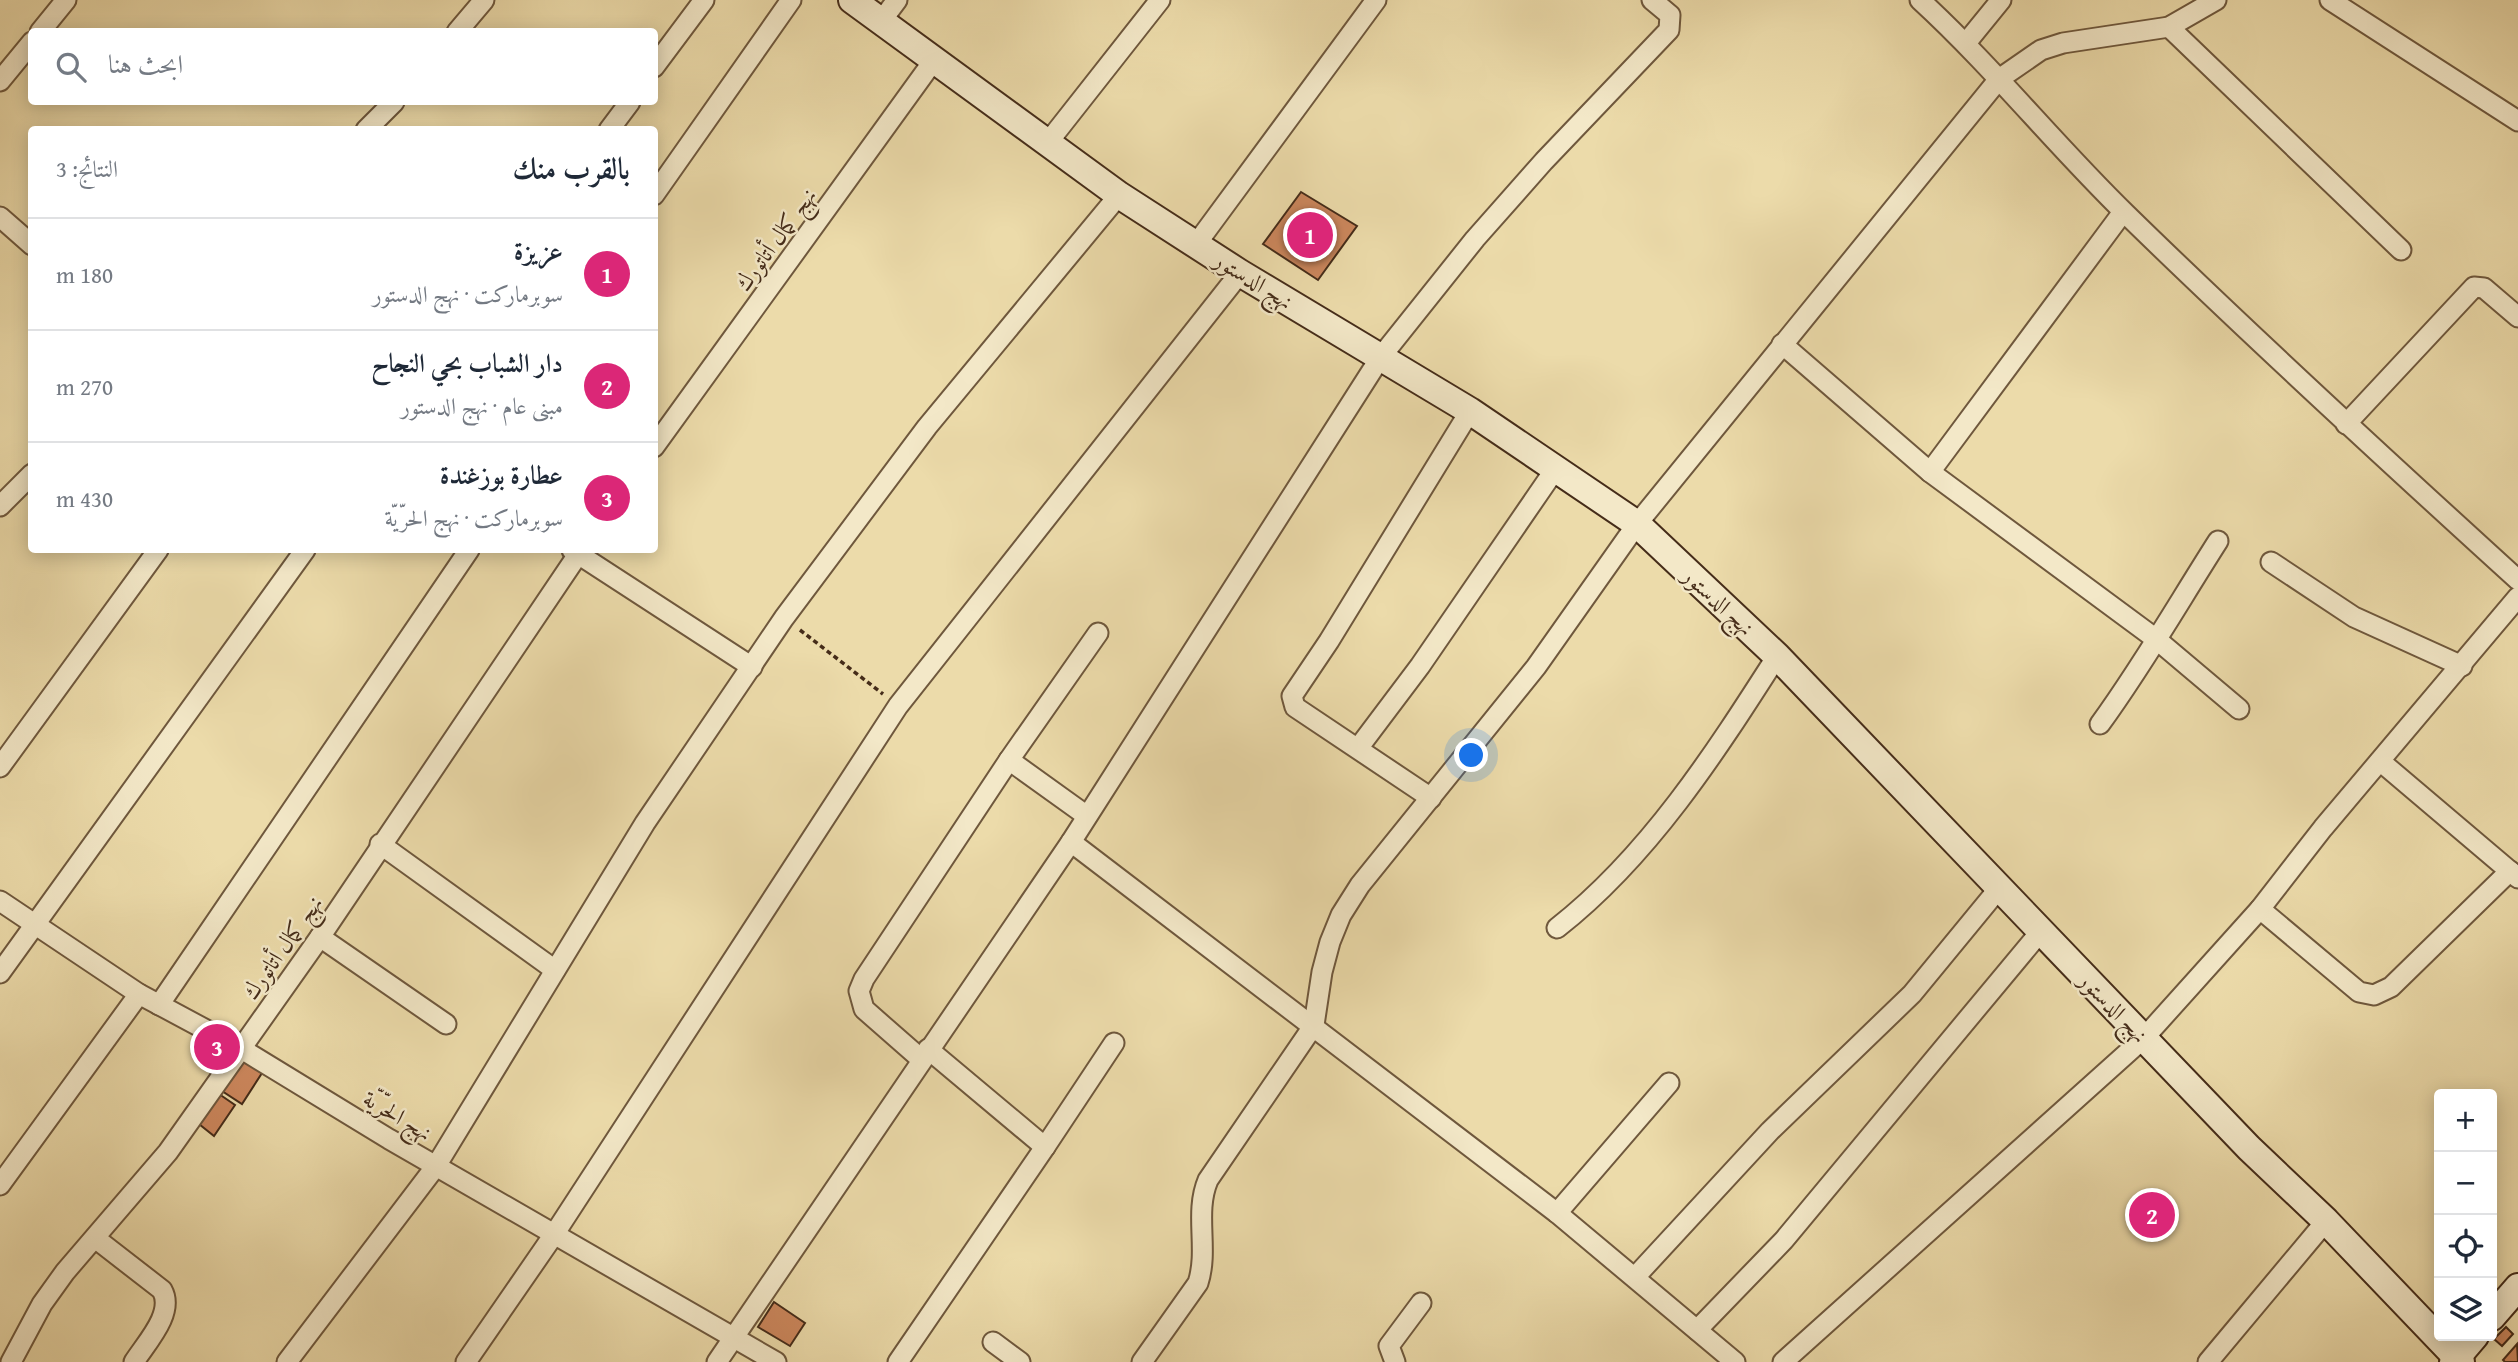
<!DOCTYPE html>
<html lang="ar">
<head>
<meta charset="utf-8">
<style>
	body { margin:0; font-family:"Gentium Book Plus",Amiri,serif; background:#f2f2f3; color:#1f2937; direction:rtl }
	.controls { position:absolute; right:21px; bottom:21px; display:grid; overflow:hidden; border-radius:7px; box-shadow:0 4px 18px #0003 }
	.controls button { width:63px; height:63px; display:grid; place-items:center; padding:0; border:0; border-bottom:2px solid #e0e1e3; background:#fff; color:#1f2937; font:35px sans-serif }
	.you { position:absolute; left:1472px; top:756px; width:24px; height:24px; margin:-18px; border:5px solid #fff; border-radius:50%; background:#1a73e8; box-shadow:0 0 0 10px #1a73e833 }
	.badge { display:grid; place-items:center; width:46px; height:46px; border-radius:50%; background:#db2777; color:#fff; font-size:23px; font-weight:700 }
	.pin { position:absolute; translate:-50% -50%; border:4px solid #fff; box-shadow:0 2px 7px #0006 }
	.list { margin:0; padding:0; list-style:none }
	h2 { display:flex; justify-content:space-between; align-items:center; height:91px; margin:0; padding:0 28px; font-size:30px }
	h2 small { font-size:23px; font-weight:400; color:#747a83 }
	.list li { display:grid; grid-template-columns:46px 1fr auto; gap:21px; align-items:center; box-sizing:border-box; height:112px; padding:0 28px; border-top:2px solid #e0e1e3 }
	.list b { display:block; font-size:26px; white-space:nowrap }
	.list p { margin:0; font-size:23px; white-space:nowrap; color:#747a83 }
	.list em { font-size:23px; font-style:normal; color:#747a83 }
	.icon { flex:none; width:38px; height:38px; fill:none; stroke:currentColor; stroke-width:2; stroke-linecap:round; stroke-linejoin:round }
	.map { position:relative; flex:none; width:2518px; height:1362px; overflow:hidden; direction:ltr }
	.search { position:absolute; background:#fff; box-shadow:0 4px 18px #0003; left:28px; top:28px; width:630px; height:77px; display:flex; align-items:center; gap:18px; box-sizing:border-box; padding:0 24px; border-radius:7px; color:#747a83; font-size:26px }
	.panel { position:absolute; background:#fff; box-shadow:0 4px 18px #0003; left:28px; top:126px; width:630px; height:427px; border-radius:7px; direction:rtl }
	.map>svg:first-child { display:block }
	.building { fill:#cc875d; stroke:#452c19; stroke-width:2 }
	.lines { fill:none; stroke-linecap:round; stroke-linejoin:round }
	.street-casing { stroke:#6f583d; stroke-width:23 }
	.secondary-casing { stroke:#452c19; stroke-width:30 }
	.path { stroke:#452c19; stroke-width:3.5; stroke-dasharray:5 3.5; stroke-linecap:butt }
	.street { stroke:#f3e8c8; stroke-width:19 }
	.secondary { stroke:#f3e8c8; stroke-width:26 }
	.labels { text-anchor:middle; dominant-baseline:central; stroke-width:5; stroke-linejoin:round; paint-order:stroke }
	.street-label { font-size:23px; fill:#452c19; stroke:#f3e8c8 }
</style>
</head>
<body>
<div class="map">
<svg width="2518" height="1362" viewBox="0 0 2518 1362">
	<rect width="100%" height="100%" fill="#ecdbaa"/>
	<filter id="stains"><feTurbulence type="fractalNoise" baseFrequency=".00286" numOctaves="4"/><feColorMatrix values="0 0 0 0 .2 0 0 0 0 .09 0 0 0 0 .02 0 0 0 .5 -.17"/></filter>
	<radialGradient id="worn" r=".72"><stop offset=".6" stop-color="#630" stop-opacity="0"/><stop offset="1" stop-color="#630" stop-opacity=".3"/></radialGradient>
	<!-- building -->
	<g class="building">
		<polygon points="1301,192 1357,226 1318,280 1263,244"/>
		<polygon points="243,1061 262,1073 242,1104 222,1091"/>
		<polygon points="219,1094 235,1105 214,1136 199,1124"/>
		<polygon points="774,1302 805,1323 790,1346 758,1327"/>
		<polygon points="2506,1327 2513,1334 2502,1346 2494,1339"/>
		<polygon points="2517,1344 2518,1362 2505,1362 2503,1360"/>
	</g>
	<g class="lines">
		<defs>
			<g id="street">
				<path d="M1920,0C1993,67 2055,145 2126,214C2254,339 2386,460 2518,580"/>
				<polyline points="2330,0 2518,121"/>
				<polyline points="882,20 897,0"/>
				<polyline points="2169,27 2401,250"/>
				<polyline points="40,32 66,0"/>
				<polyline points="457,32 484,0"/>
				<polyline points="1966,43 2001,0"/>
				<polyline points="654,67 704,0"/>
				<polyline points="0,81 32,42"/>
				<polyline points="366,130 394,102"/>
				<polyline points="609,130 630,102"/>
				<polyline points="1049,141 1160,0"/>
				<polyline points="654,195 791,0"/>
				<polyline points="0,217 32,245"/>
				<polyline points="1197,243 1376,0"/>
				<polyline points="1782,344 1930,472 2156,639 2239,709"/>
				<polyline points="2346,424 2474,287 2484,288 2518,317"/>
				<polyline points="654,447 934,60"/>
				<polyline points="1930,472 2123,212"/>
				<polyline points="0,506 32,474"/>
				<polyline points="572,550 752,667"/>
				<polyline points="2271,562 2354,617 2462,666"/>
				<path d="M2100,724C2143,665 2179,602 2218,541"/>
				<polyline points="1359,747 1420,666 1556,468"/>
				<polyline points="1009,760 1087,816"/>
				<polyline points="2380,761 2518,878"/>
				<polyline points="0,767 158,550"/>
				<polyline points="1431,798 1295,707 1292,696 1329,641 1470,411"/>
				<polyline points="1071,842 1557,1213 1735,1362"/>
				<polyline points="380,844 555,970"/>
				<polyline points="0,901 139,994 240,1048 389,1139 776,1362"/>
				<polyline points="2260,909 2359,992 2374,995 2391,987 2510,871"/>
				<path d="M1557,928C1649,856 1715,753 1777,656"/>
				<polyline points="320,937 446,1024"/>
				<polyline points="0,973 305,550"/>
				<polyline points="159,1005 469,550"/>
				<polyline points="928,1049 1045,1147 1114,1043"/>
				<polyline points="921,1059 864,1009 859,991 864,979 1009,760 1098,633"/>
				<polyline points="0,1185 139,994"/>
				<polyline points="1557,1213 1669,1083"/>
				<path d="M95,1238L162,1290C175,1313 146,1343 134,1362"/>
				<polyline points="1636,1276 1770,1131 1912,994 2000,887"/>
				<polyline points="1697,1330 1784,1240 2041,931"/>
				<polyline points="993,1342 1020,1362"/>
				<polyline points="11,1362 42,1304 65,1272 168,1152 320,937 581,550"/>
				<polyline points="287,1362 436,1166 645,823 784,618 927,427 1119,195"/>
				<polyline points="466,1362 555,1233 898,706 1240,273"/>
				<polyline points="717,1362 1071,842 1380,358 1475,239 1544,161 1669,30 1670,15 1652,0"/>
				<polyline points="898,1362 1045,1147"/>
				<path d="M1142,1362L1198,1283C1209,1249 1194,1213 1208,1180L1314,1025L1322,972L1330,942L1341,915L1360,885L1536,667L1637,524L1999,79L2041,50L2063,43L2169,27L2216,0"/>
				<polyline points="1395,1362 1389,1346 1421,1303"/>
				<polyline points="1783,1362 2144,1038 2260,909 2323,828 2518,597"/>
				<polyline points="2208,1362 2326,1221"/>
			</g>
			<g id="secondary">
				<polyline points="852,0 1119,195 1240,273 1470,411 1637,524 1777,656 2249,1148 2326,1221 2461,1362"/>
				<polyline points="2492,1317 2518,1287"/>
				<polyline points="2453,1362 2475,1336"/>
			</g>
		</defs>
		<!-- street casing -->
		<use href="#street" class="street-casing"/>
		<!-- secondary casing -->
		<use href="#secondary" class="secondary-casing"/>
		<!-- path -->
		<polyline class="path" points="800,630 883,694"/>
		<!-- street -->
		<use href="#street" class="street"/>
		<!-- secondary -->
		<use href="#secondary" class="secondary"/>
	</g>
	<g class="labels">
		<!-- street labels -->
		<g class="street-label">
			<text transform="translate(775 239) rotate(-54)">نهج كمال أتاتورك</text>
			<text transform="translate(1254 280) rotate(32)">نهج الدستور</text>
			<text transform="translate(1719 601) rotate(43)">نهج الدستور</text>
			<text transform="translate(282 947) rotate(-55)">نهج كمال أتاتورك</text>
			<text transform="translate(2114 1007) rotate(46)">نهج الدستور</text>
			<text transform="translate(398 1115) rotate(31)">نهج الحرّيّة</text>
		</g>
	</g>
	<rect width="100%" height="100%" filter="url(#stains)"/>
	<rect width="100%" height="100%" fill="url(#worn)"/>
</svg>
<div class="controls">
<button>+</button>
<button>−</button>
<button><svg class="icon" aria-label="locate" viewBox="0 0 24 24"><circle cx="12" cy="12" r="6"/><path d="M12 2v4M12 18v4M2 12h4M18 12h4"/></svg></button>
<button><svg class="icon" aria-label="layers" viewBox="0 0 24 24"><path d="M12 4l9 5-9 5-9-5zM3 14l9 5 9-5"/></svg></button>
</div>
<div class="you"></div>
<div class="pin badge" style="left:1310px;top:235px">1</div>
<div class="pin badge" style="left:2152px;top:1215px">2</div>
<div class="pin badge" style="left:217px;top:1047px">3</div>
<div class="search"><svg class="icon" aria-label="search" viewBox="0 0 24 24"><circle cx="10" cy="10" r="6"/><path d="M15 15l6 6"/></svg>ابحث هنا</div>
<section class="panel">
<h2>بالقرب منك<small>النتائج: 3</small></h2>
<ul class="list">
<li><span class="badge">1</span><div><b>عزيزة</b><p>سوبرماركت · نهج الدستور</p></div><em>180 m</em></li>
<li><span class="badge">2</span><div><b>دار الشباب بحي النجاح</b><p>مبنى عام · نهج الدستور</p></div><em>270 m</em></li>
<li><span class="badge">3</span><div><b>عطارة بوزغندة</b><p>سوبرماركت · نهج الحرّيّة</p></div><em>430 m</em></li>
</ul>
</section>
</div>
</body>
</html>
